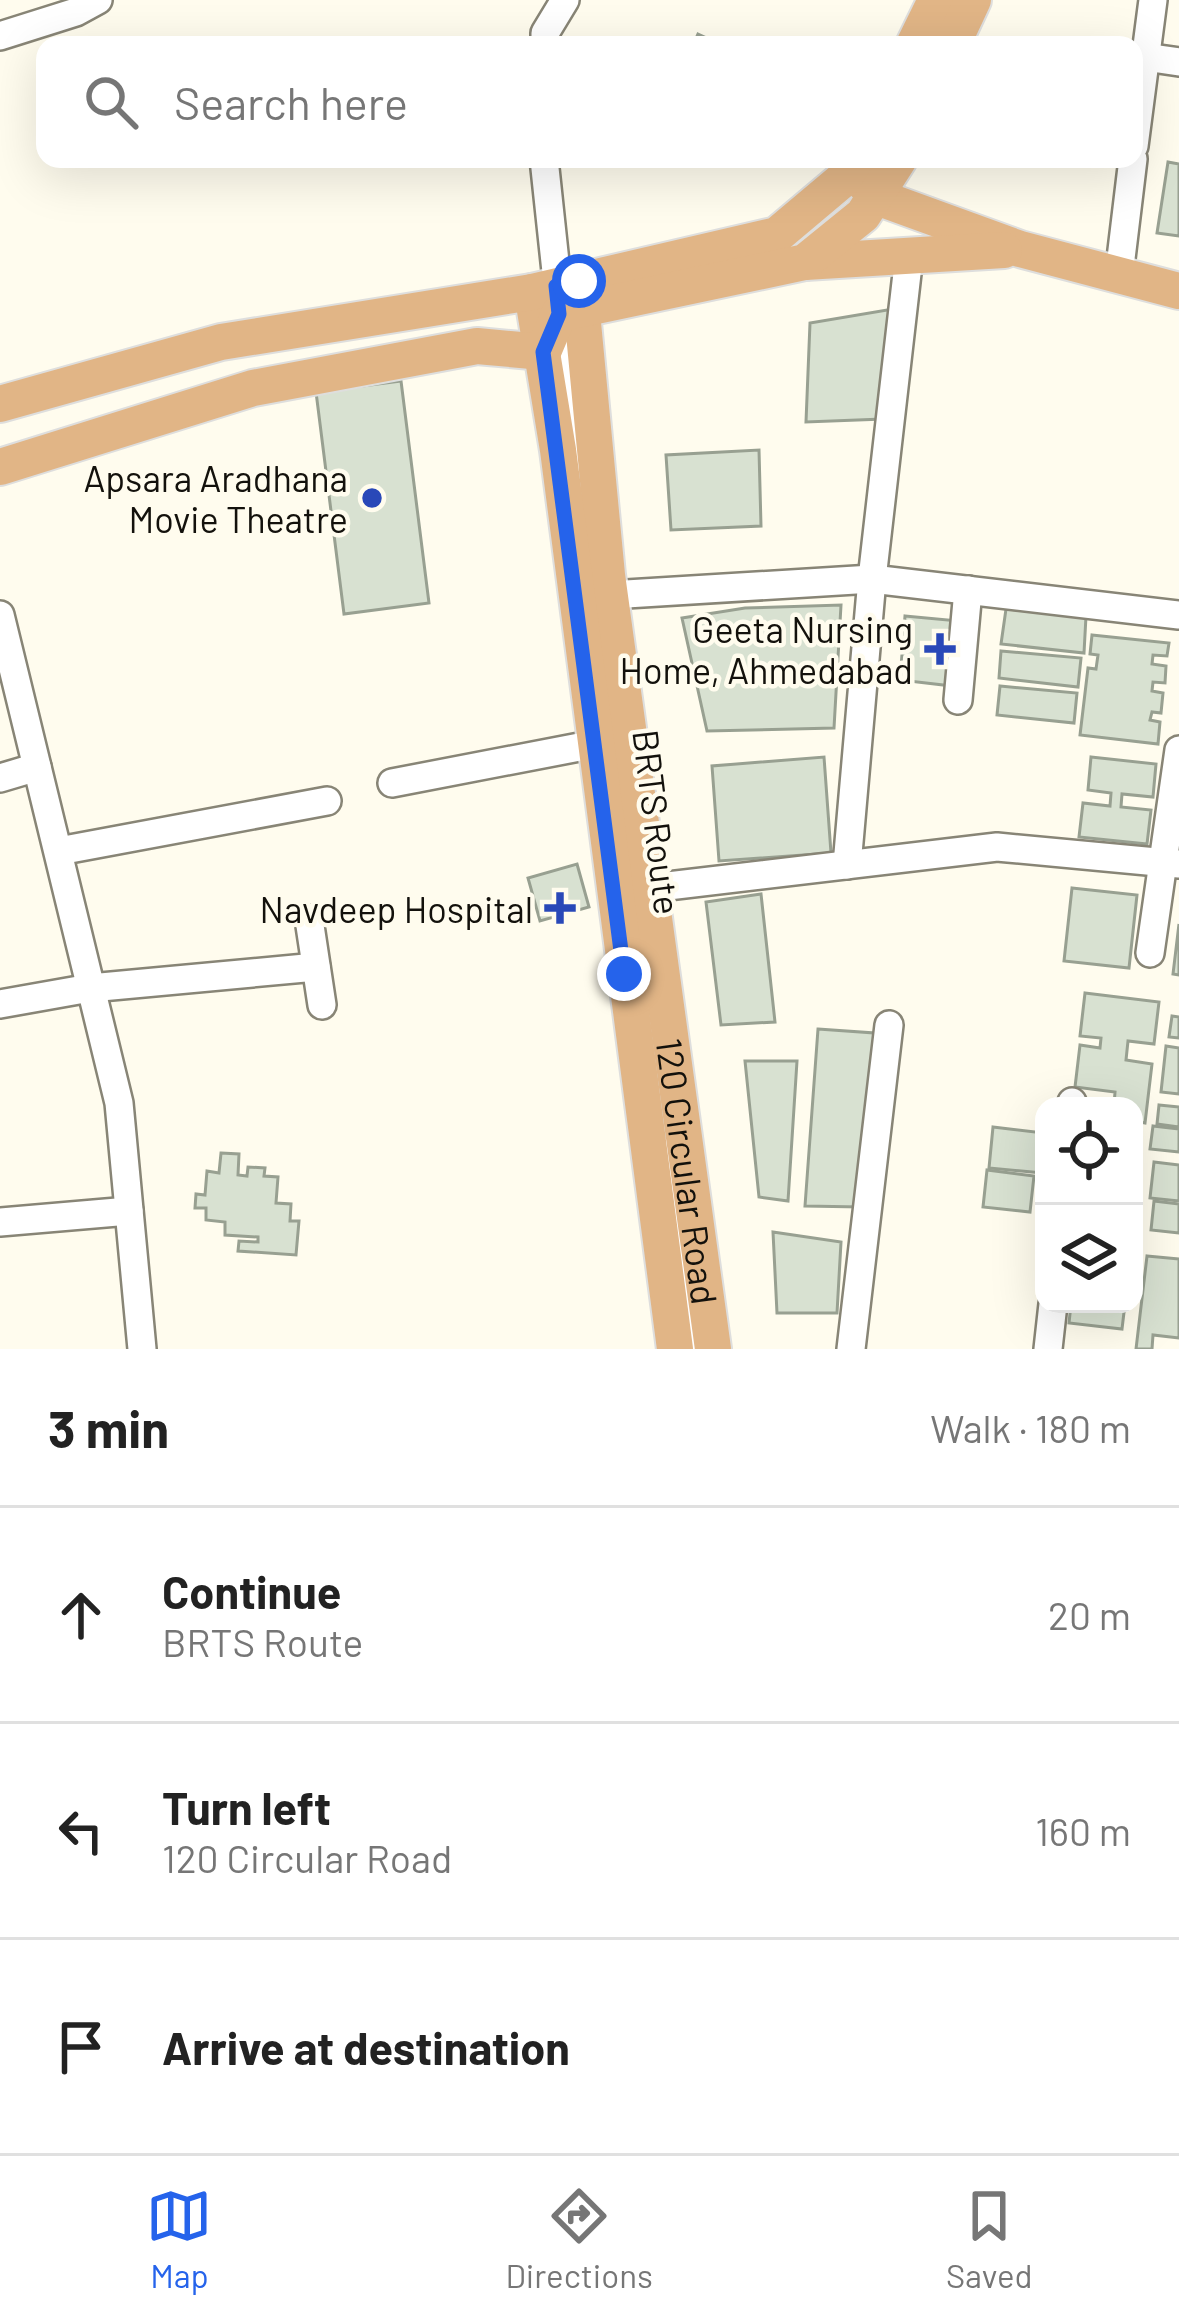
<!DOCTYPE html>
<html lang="en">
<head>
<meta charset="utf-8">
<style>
	body { margin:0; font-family:Barlow,sans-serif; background:#f2f2f2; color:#222 }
	.controls { position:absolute; right:36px; bottom:36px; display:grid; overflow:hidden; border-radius:24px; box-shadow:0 12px 48px #0002 }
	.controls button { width:108px; height:108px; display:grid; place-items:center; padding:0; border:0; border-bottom:3px solid #e0e0e0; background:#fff; color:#222; font:60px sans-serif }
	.stop { position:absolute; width:36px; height:36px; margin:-27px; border:9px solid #2563eb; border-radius:50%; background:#fff }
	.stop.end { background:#2563eb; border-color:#fff; box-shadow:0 3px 12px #0008 }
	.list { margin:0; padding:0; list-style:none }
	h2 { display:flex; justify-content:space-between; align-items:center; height:156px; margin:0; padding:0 48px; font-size:51px }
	h2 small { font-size:39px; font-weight:400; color:#767676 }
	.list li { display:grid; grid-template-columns:78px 1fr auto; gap:36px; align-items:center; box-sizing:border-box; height:216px; padding:0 48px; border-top:3px solid #e0e0e0 }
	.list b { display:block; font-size:45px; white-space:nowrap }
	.list p { margin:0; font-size:39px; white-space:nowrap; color:#767676 }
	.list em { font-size:39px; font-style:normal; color:#767676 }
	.icon { flex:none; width:66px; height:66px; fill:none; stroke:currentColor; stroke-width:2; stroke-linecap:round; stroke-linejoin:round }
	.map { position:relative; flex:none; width:1179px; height:1349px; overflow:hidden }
	.search { position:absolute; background:#fff; box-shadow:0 12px 48px #0002; left:36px; right:36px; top:36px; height:132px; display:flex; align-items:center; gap:30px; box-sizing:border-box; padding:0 42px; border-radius:24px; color:#767676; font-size:45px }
	.sheet { height:804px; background:#fff }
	nav { display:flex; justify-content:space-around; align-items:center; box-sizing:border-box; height:168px; border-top:3px solid #e0e0e0; background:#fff; font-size:33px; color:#767676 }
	nav a { display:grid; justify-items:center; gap:6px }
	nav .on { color:#2563eb }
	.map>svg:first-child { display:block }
	.building { fill:#d8e1d1; stroke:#98a091; stroke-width:3 }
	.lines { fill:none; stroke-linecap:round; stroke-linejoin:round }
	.minor-casing { stroke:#888576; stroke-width:32 }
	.major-casing { stroke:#dededd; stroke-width:40 }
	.minor { stroke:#fff; stroke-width:27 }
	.major { stroke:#e1b586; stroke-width:36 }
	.route { stroke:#2563eb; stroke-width:15 }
	.poi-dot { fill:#2948b8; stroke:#fffcee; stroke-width:4.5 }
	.labels { text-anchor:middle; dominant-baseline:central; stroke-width:9; stroke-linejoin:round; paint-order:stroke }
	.poi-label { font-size:36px; fill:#13110c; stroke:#fffcee; text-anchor:end }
	.street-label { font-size:36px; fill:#13110c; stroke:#fffcee }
</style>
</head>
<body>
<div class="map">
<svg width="1179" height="1349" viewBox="0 0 1179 1349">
	<rect width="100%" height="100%" fill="#fffcee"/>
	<!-- building -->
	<g class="building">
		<polygon points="698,34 722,45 693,45"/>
		<polygon points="1168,162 1179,164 1179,236 1157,233"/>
		<polygon points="893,309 883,419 806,422 810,323"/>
		<polygon points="401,381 429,603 344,614 316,392"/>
		<polygon points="759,450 761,526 671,530 666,455"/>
		<polygon points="841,605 834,728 707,731 682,618 745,608"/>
		<polygon points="1006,609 1086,616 1084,653 1001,644"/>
		<polygon points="905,616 959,621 952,686 900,680"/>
		<polygon points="1092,635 1169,643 1167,656 1153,655 1152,664 1166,666 1165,683 1153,682 1152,691 1163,693 1161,713 1152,712 1150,720 1160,722 1158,744 1080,735 1088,668 1096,669 1098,655 1090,654"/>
		<polygon points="1001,651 1081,658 1078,687 999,678"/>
		<polygon points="1000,686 1077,693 1074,723 997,715"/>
		<polygon points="824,757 831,853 719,861 712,766"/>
		<polygon points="1091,757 1156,764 1153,797 1122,794 1121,807 1151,810 1147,844 1079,837 1083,803 1110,806 1111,793 1088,790"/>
		<polygon points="577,864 589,907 540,921 528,878"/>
		<polygon points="1072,888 1137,895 1129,968 1064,961"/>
		<polygon points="761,894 775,1022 721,1025 706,902"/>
		<polygon points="1179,924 1179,975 1173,974"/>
		<polygon points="1085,993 1159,1002 1154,1044 1128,1041 1126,1060 1152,1064 1145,1123 1134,1121 1134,1106 1114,1106 1115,1092 1075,1087 1080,1045 1100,1048 1101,1038 1080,1036"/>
		<polygon points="1172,1016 1179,1017 1179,1038 1169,1037"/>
		<polygon points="818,1029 874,1033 861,1207 805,1206"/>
		<polygon points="1166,1046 1179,1048 1179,1094 1161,1092"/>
		<polygon points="745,1061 797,1061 788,1201 759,1197"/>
		<polygon points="1159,1105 1179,1107 1179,1127 1157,1124"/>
		<polygon points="1153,1126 1179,1129 1179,1152 1150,1149"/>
		<polygon points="993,1127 1044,1133 1043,1173 989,1168"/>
		<polygon points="1134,1135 1140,1135 1135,1178 1134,1178"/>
		<polygon points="221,1153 239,1154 238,1175 247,1176 248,1167 265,1168 264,1176 278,1177 276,1203 291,1204 290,1221 299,1221 296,1255 238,1251 239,1241 258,1242 258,1237 225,1235 225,1222 206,1220 206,1208 195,1208 196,1194 205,1195 207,1171 219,1173"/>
		<polygon points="1154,1162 1179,1165 1179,1201 1150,1198"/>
		<polygon points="987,1170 1034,1176 1030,1212 983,1207"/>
		<polygon points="1154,1201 1179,1204 1179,1233 1151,1230"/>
		<polygon points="773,1232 841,1242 837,1313 777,1313"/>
		<polygon points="1147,1256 1179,1259 1179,1338 1153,1335 1152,1349 1136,1349"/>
		<polygon points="1071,1304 1125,1304 1122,1329 1069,1323"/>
	</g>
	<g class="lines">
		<defs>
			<g id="minor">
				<polyline points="0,36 76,12 98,0"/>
				<polyline points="545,45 545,33 565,0"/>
				<polyline points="1145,57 1179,62"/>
				<polyline points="1134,146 1153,0"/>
				<polyline points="544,159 576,459"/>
				<polyline points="1119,275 1133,159"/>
				<polyline points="610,595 872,579 1179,615"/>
				<polyline points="0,615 119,1103 142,1349"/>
				<polyline points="958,700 968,590"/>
				<polyline points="0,778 37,767"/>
				<polyline points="392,783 595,744"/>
				<polyline points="59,851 327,801"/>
				<polyline points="847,865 872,579 909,256"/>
				<polyline points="651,888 997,847 1179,864"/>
				<polyline points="309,919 322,1005"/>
				<polyline points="1150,953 1179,750"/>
				<polyline points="0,1004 90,988 316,967"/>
				<polyline points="1072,1106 1072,1102"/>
				<polyline points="667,1152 695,1349"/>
				<polyline points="0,1222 129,1211"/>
				<polyline points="851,1349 889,1025"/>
				<polyline points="1048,1349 1053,1304"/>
			</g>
			<g id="major">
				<polyline points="914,45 936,0"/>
				<polyline points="952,45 973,0"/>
				<polyline points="864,183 877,197 1020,249 1179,291"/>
				<polyline points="805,262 1004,250"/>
				<path id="s1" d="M579,281L607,575L713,1349"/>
				<polyline points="532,292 558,450 675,1349"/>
				<polyline points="0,404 221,342 532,292 777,235 853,171 859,159"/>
				<polyline points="0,467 253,388 477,346 543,352 559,314 805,262 863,215 899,159"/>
			</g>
		</defs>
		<!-- minor casing -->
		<use href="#minor" class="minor-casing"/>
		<!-- major casing -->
		<use href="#major" class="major-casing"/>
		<!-- minor -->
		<use href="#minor" class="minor"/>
		<!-- major -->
		<use href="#major" class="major"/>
	</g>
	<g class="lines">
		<!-- route -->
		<polyline class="route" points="579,281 556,286 559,314 543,352 624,974"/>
	</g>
	<!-- markers -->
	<g class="poi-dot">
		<circle cx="372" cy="498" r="12"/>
		<path d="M934 631h12v12h12v12h-12v12h-12v-12h-12v-12h12z"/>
		<path d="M554 890h12v12h12v12h-12v12h-12v-12h-12v-12h12z"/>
	</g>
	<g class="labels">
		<!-- poi labels -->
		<g class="poi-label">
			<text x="348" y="477">Apsara Aradhana<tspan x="348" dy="41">Movie Theatre</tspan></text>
			<text x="913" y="628">Geeta Nursing<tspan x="913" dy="41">Home, Ahmedabad</tspan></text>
			<text x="533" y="908">Navdeep Hospital</text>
		</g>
		<!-- street labels -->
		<g class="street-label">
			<text transform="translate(658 822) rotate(83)">BRTS Route</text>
			<text stroke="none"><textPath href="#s1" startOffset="897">120 Circular Road</textPath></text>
		</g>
	</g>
</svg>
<div class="controls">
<button><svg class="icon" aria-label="locate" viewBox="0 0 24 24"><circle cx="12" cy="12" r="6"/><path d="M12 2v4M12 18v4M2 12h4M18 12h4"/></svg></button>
<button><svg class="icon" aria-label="layers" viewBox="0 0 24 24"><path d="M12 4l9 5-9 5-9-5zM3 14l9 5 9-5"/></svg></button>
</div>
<div class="stop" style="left:579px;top:281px"></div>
<div class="stop end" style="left:624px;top:974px"></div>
<div class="search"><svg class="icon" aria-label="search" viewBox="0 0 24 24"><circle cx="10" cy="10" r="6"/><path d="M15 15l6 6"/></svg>Search here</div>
</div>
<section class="sheet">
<h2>3 min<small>Walk · 180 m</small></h2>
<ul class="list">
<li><svg class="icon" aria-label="ahead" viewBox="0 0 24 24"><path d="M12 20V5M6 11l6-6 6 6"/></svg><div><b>Continue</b><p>BRTS Route</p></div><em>20 m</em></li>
<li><svg class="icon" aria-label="left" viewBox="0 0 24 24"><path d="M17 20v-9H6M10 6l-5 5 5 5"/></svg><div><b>Turn left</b><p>120 Circular Road</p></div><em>160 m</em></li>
<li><svg class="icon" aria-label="arrive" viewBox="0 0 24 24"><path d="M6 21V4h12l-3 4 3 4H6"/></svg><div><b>Arrive at destination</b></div></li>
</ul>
</section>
<nav>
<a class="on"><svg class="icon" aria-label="map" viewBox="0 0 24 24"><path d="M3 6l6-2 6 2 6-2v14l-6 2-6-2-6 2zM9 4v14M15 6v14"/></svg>Map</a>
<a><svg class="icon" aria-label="directions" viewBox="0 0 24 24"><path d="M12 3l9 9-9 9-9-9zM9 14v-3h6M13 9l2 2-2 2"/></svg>Directions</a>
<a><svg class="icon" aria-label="saved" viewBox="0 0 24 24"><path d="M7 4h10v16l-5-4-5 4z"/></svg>Saved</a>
</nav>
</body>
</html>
